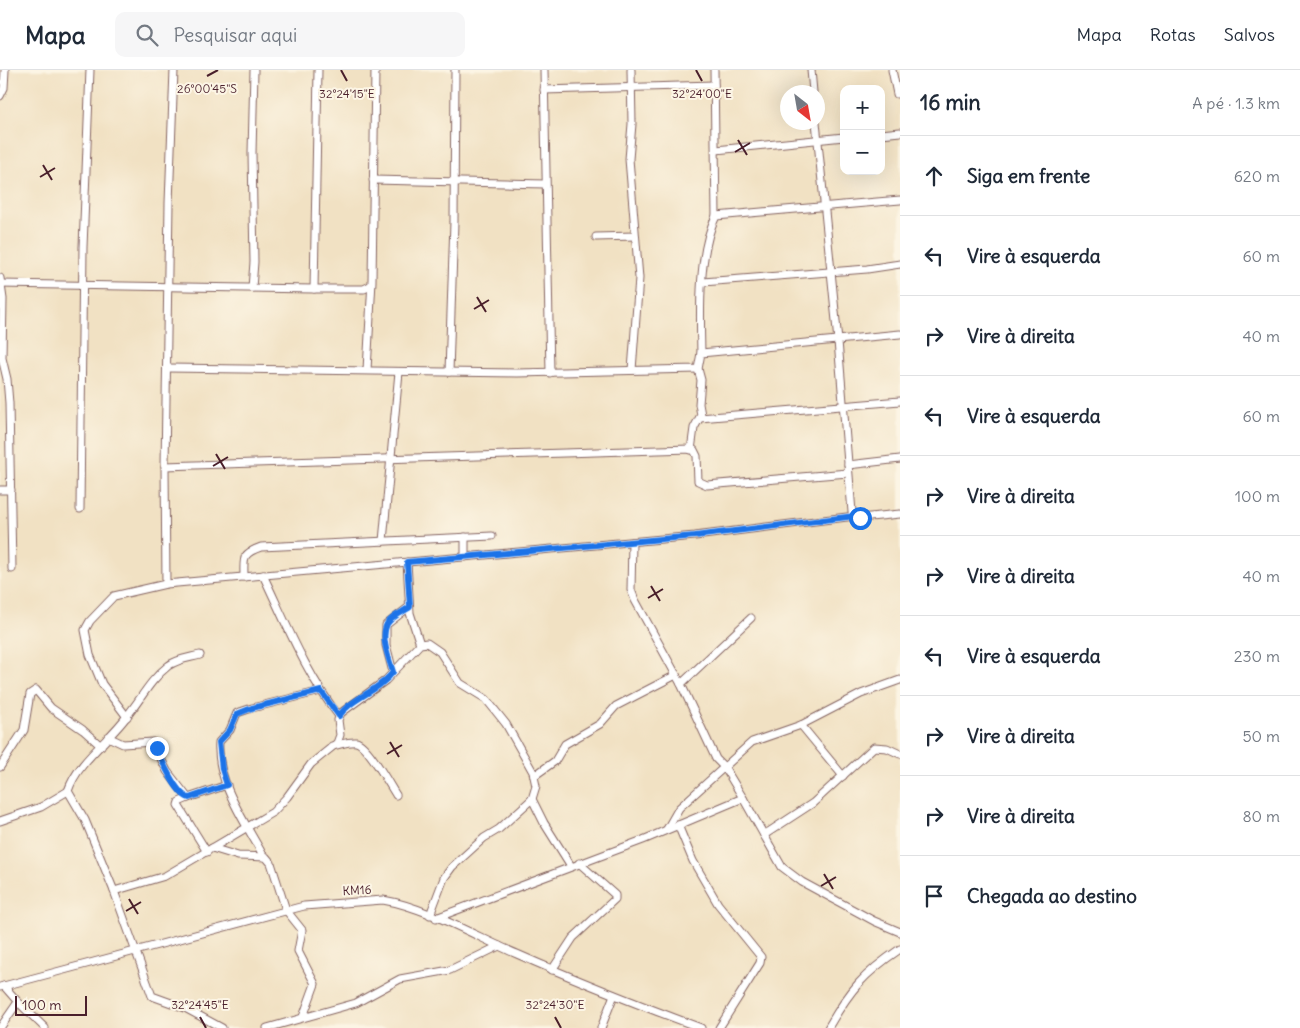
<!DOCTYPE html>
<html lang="pt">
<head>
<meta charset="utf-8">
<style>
	body { margin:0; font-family:Delius,sans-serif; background:#f6f6f7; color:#1f2937 }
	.controls { position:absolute; right:15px; top:15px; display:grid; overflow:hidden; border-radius:10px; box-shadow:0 5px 20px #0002 }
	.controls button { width:45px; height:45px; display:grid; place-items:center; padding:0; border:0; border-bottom:1px solid #e0e1e3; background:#fff; color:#1f2937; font:25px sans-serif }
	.compass { position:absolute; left:780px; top:15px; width:45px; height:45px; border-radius:50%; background:#fff; box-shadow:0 5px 20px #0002; rotate:149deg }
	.scale { position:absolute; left:15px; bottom:12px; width:72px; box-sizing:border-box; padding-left:5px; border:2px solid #4a1f2b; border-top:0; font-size:14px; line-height:18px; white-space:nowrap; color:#4a1f2b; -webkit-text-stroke:4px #fcf5e5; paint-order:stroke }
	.stop { position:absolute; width:15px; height:15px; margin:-11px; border:4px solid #1a73e8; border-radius:50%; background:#fff }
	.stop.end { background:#1a73e8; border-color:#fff; box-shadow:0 1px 5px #0008 }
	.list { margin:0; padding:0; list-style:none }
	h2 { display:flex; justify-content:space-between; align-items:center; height:65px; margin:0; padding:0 20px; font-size:21px }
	h2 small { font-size:16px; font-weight:400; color:#747a83 }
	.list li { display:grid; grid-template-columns:32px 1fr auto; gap:15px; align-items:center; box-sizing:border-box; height:80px; padding:0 20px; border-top:1px solid #e0e1e3 }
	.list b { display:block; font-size:19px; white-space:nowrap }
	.list em { font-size:16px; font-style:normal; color:#747a83 }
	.icon { flex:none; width:28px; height:28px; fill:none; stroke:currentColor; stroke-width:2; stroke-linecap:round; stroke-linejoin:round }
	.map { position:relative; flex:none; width:900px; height:958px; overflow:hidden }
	header { display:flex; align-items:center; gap:30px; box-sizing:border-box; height:70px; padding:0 25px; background:#fff; border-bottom:1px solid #e0e1e3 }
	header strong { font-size:24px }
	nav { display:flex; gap:28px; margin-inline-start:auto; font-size:18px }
	.search { width:350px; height:45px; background:#f6f6f7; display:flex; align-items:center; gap:12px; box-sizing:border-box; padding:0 18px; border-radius:10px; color:#747a83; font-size:19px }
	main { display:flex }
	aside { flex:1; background:#fff }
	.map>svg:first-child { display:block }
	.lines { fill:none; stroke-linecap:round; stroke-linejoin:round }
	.minor-casing { stroke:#846360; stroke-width:9 }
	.minor { stroke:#fff; stroke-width:7 }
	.route { stroke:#1a73e8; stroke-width:6 }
	.ticks { fill:none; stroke:#4a1f2b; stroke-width:2 }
	.labels { text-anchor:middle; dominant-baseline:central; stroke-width:4; stroke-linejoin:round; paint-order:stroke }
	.street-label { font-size:12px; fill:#4a1f2b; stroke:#fcf5e5 }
	.ticks-label { font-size:12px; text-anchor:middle; fill:#4a1f2b; stroke:#fcf5e5; stroke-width:4; stroke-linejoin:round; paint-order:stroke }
</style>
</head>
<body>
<header>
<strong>Mapa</strong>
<div class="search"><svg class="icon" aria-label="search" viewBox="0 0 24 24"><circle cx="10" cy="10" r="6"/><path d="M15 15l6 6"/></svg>Pesquisar aqui</div>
<nav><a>Mapa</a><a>Rotas</a><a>Salvos</a></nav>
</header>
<main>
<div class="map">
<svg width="900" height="958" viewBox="0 0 900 958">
	<rect width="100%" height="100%" fill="#fcf5e5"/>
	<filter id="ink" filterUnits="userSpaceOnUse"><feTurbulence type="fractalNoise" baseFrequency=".02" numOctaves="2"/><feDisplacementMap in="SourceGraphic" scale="10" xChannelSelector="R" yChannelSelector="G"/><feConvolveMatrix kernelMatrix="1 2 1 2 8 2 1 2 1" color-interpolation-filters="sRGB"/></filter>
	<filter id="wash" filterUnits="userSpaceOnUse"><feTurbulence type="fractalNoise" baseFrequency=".0096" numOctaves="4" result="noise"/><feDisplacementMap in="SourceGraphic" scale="20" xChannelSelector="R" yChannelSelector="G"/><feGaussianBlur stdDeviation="1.12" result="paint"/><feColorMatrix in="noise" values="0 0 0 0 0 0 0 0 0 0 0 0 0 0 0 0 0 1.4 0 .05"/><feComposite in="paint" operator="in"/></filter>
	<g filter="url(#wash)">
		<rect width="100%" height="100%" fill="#f1e1c3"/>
	</g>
	<g filter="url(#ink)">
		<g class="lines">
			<defs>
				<g id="minor">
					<polyline points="544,0 550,303"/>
					<polyline points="631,0 632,54 629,89 639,208 632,300"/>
					<polyline points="811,0 813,22"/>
					<polyline points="892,0 897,24"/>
					<polyline points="544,20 714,15"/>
					<polyline points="0,26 4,18 5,0"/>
					<polyline points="816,52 838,271 852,442 855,446"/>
					<polyline points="881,64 900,62"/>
					<polyline points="716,80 844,67"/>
					<polyline points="373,110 545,114"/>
					<polyline points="716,146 900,130"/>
					<polyline points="596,167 635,166"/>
					<polyline points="0,208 3,229 2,288 7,309 9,333 12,499"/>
					<polyline points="703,212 867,199 900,194"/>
					<polyline points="0,214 314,219 364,219 370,216"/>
					<polyline points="252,218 254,192 252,83 254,0"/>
					<polyline points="314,219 318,0"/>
					<path d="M701,283C700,243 698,182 716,146L714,0"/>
					<polyline points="168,298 517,303 698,299 701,283 900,264"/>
					<polyline points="367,300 372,211 375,0"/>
					<polyline points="449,302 454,152 455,0"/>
					<polyline points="700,348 900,331"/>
					<polyline points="691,380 694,358 701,345 699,334 701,310 698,299"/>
					<polyline points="848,395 900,389"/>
					<polyline points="165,396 690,379 694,380 697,386 698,411 707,415 848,403"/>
					<polyline points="0,420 11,420"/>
					<polyline points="80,439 83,177 90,0"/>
					<polyline points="383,471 399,302"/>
					<polyline points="632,472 631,520 635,530 681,614 716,689 725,698 743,728 782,797 802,812 874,851 900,862"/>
					<polyline points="465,487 465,467"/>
					<polyline points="407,492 410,543 420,574"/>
					<path d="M263,505C286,553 306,604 339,646"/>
					<path d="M244,507C244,488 241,484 261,477L492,466"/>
					<polyline points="166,514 165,396 169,133 174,0"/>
					<path d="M200,585C189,588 177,589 168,596C150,610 141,629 127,646C109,671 78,691 68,721L85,750L114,821L152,926L185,938L222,958"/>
					<polyline points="393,602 386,575 386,555 409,537"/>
					<polyline points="681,614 751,548"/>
					<polyline points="127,647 102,614 90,585 85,560 90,551 114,526 166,514 695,466 855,446 860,448 900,444"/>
					<polyline points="801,655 843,706"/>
					<polyline points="108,667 123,674 153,672 167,701 188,728 227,715"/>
					<path d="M332,676C339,675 349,671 356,672C367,674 389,714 396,725"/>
					<polyline points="0,697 24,660 30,624 36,620 51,638 83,660 101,676"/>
					<polyline points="534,706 555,691 565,674 600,654 616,636 676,605"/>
					<polyline points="188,728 179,732 178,735 207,782"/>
					<polyline points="532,729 544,753 571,796"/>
					<polyline points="0,751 41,737 68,721"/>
					<polyline points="678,755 693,791 718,834 761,887 760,893 719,958"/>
					<polyline points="667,759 679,738 752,672 801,655 861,624 900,610"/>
					<polyline points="764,765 813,733 874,677 887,678 900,684"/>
					<polyline points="212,778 238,786 266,787 271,793 286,840 302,860 298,881 315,914 303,947"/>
					<path d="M264,787C246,753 216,713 219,672L230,660L237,643L252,638L321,621"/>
					<polyline points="114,821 165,806 273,742 287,727 311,694 337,673 340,665 338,650 341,643 386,610 420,574 427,573 440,582 460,613 486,629 506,654 533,702 536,716 532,729 499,759 484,768 452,797 444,808 430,845"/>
					<polyline points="436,848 643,770 743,728"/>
					<polyline points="552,900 573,868 615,829 615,825 579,793"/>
					<path d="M0,917L304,836L383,830C426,837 477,867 517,884C578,911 639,935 701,958"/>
					<polyline points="18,932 45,958"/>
					<polyline points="0,958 18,932 4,916"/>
					<polyline points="267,958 356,933 400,909 450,900 499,876"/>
					<polyline points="601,958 614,925"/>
					<path d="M828,958C850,920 863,904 900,879"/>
				</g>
			</defs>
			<!-- minor casing -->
			<use href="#minor" class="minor-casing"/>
			<!-- minor -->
			<use href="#minor" class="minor"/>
		</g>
	</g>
	<g class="lines" filter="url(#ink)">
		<!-- route -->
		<path class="route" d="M157,678C162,691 176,724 189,728L227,715L222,699L219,672L230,660L237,644L252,638L321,621L339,646C350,629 379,621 393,602C389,589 380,567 387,554C391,547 403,542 410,537L407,492L695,466L855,446L860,448"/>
	</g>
	<!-- ticks -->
	<path class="ticks" d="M341,0L347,11M696,0L702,11M207,6L218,0M738,70L747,85M735,82L750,73M43,95L52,110M40,107L55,98M477,227L486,242M474,239L489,230M216,384L225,399M213,396L228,387M651,516L660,531M648,528L663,519M390,672L399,687M387,684L402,675M824,804L833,819M821,816L836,807M129,829L138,844M126,841L141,832M200,947L206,958M555,947L561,958"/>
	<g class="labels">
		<!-- street labels -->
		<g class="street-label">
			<text transform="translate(357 820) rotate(-3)">KM16</text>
		</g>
	</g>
	<g class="ticks-label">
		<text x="207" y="23">26°00'45"S</text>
		<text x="347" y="28">32°24'15"E</text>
		<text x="702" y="28">32°24'00"E</text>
		<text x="200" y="939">32°24'45"E</text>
		<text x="555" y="939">32°24'30"E</text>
	</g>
</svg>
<div class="controls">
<button>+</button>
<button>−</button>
</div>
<svg class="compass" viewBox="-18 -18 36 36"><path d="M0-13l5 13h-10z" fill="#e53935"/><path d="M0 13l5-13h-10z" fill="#747a83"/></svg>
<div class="scale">100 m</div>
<div class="stop" style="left:860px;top:448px"></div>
<div class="stop end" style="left:157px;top:678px"></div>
</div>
<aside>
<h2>16 min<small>A pé · 1.3 km</small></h2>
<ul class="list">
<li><svg class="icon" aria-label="ahead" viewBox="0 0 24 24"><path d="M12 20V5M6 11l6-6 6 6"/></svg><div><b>Siga em frente</b></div><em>620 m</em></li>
<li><svg class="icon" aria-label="left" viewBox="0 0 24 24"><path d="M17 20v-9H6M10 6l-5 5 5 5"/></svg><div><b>Vire à esquerda</b></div><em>60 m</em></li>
<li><svg class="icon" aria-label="right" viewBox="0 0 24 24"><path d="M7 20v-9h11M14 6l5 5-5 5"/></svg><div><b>Vire à direita</b></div><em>40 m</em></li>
<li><svg class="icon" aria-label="left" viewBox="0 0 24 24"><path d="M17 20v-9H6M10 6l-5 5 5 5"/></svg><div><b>Vire à esquerda</b></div><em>60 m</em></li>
<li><svg class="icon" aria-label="right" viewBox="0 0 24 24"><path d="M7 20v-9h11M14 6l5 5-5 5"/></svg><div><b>Vire à direita</b></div><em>100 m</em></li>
<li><svg class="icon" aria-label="right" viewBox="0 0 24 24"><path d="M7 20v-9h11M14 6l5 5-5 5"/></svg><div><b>Vire à direita</b></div><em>40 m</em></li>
<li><svg class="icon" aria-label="left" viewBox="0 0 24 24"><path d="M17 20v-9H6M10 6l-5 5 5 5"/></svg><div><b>Vire à esquerda</b></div><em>230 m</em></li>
<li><svg class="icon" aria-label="right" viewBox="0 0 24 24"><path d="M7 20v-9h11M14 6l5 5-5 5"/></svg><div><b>Vire à direita</b></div><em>50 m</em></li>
<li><svg class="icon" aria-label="right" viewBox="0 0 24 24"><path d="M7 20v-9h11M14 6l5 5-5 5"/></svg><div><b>Vire à direita</b></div><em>80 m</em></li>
<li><svg class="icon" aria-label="arrive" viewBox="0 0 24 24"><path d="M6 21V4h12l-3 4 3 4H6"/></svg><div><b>Chegada ao destino</b></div></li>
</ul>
</aside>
</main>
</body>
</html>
